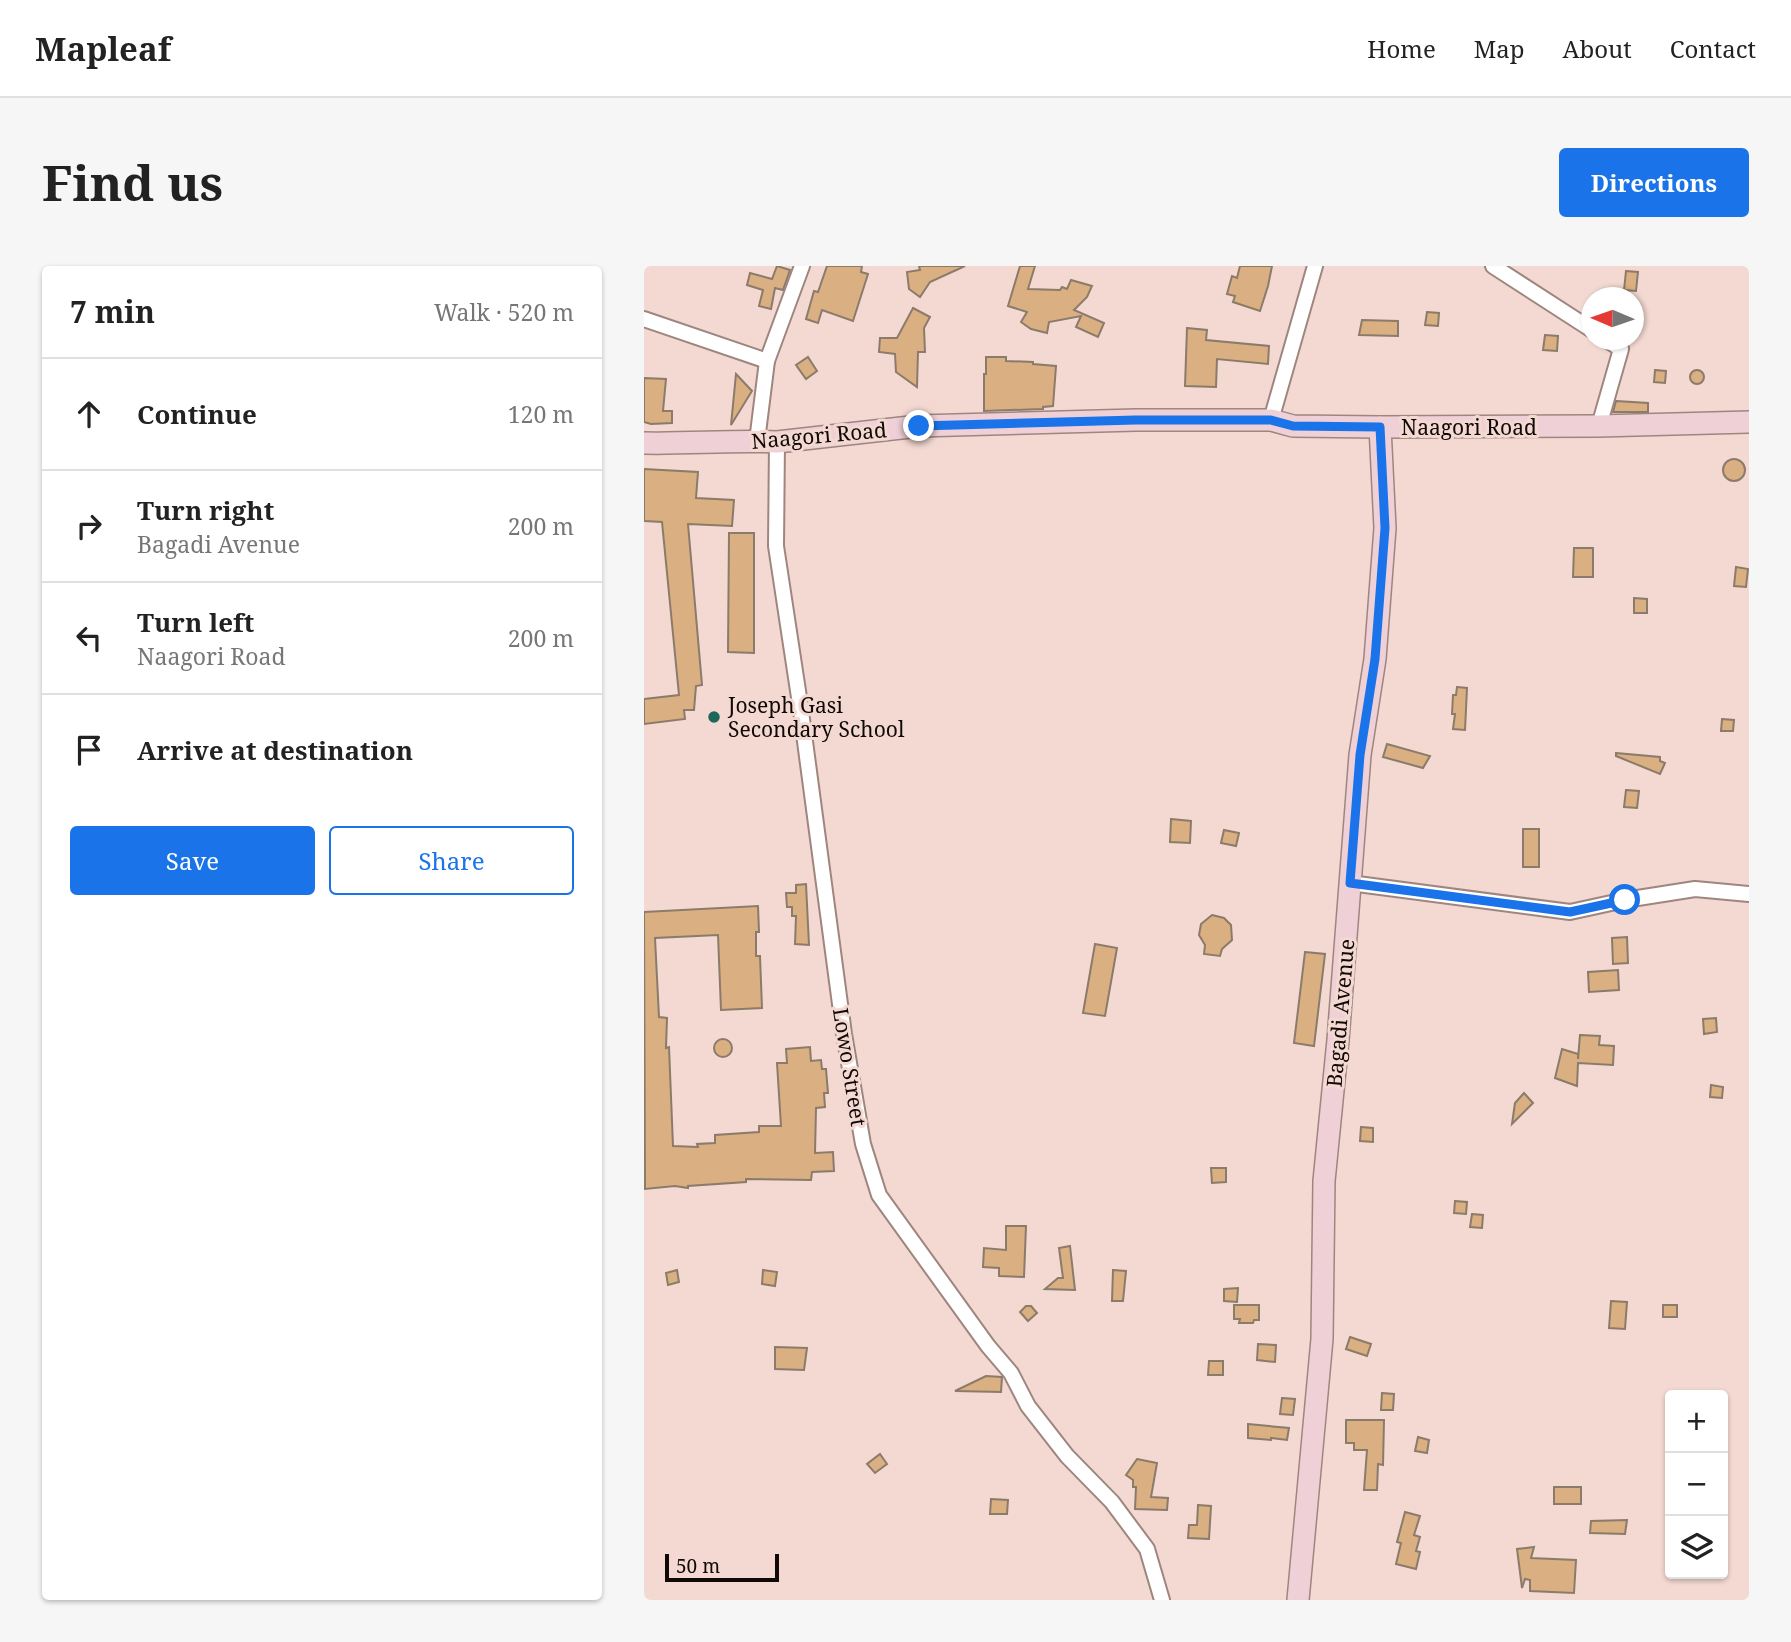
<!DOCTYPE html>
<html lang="en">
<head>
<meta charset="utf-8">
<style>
	body { margin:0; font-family:"Noto Serif",serif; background:#f6f6f6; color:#222 }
	.controls { position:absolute; right:21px; bottom:21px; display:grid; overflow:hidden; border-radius:7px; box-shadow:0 2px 5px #0004 }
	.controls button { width:63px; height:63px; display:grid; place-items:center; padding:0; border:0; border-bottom:2px solid #e0e0e0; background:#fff; color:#222; font:35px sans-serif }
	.compass { position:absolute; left:937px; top:21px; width:63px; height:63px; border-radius:50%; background:#fff; box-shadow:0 2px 5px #0004; rotate:272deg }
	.scale { position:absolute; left:21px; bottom:18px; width:114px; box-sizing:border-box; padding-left:7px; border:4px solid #110907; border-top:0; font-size:19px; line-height:24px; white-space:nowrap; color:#110907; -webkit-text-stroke:5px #f3d9d1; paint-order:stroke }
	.stop { position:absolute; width:21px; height:21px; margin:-16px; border:5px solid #1a73e8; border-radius:50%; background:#fff }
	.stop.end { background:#1a73e8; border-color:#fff; box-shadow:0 2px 7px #0008 }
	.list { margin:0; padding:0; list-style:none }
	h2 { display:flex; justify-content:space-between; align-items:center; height:91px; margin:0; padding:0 28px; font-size:30px }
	h2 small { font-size:23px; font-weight:400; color:#767676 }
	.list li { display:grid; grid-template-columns:46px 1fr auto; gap:21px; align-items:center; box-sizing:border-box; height:112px; padding:0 28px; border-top:2px solid #e0e0e0 }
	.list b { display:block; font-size:26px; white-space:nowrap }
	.list p { margin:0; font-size:23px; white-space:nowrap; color:#767676 }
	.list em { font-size:23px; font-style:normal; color:#767676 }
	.actions { display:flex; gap:14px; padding:21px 28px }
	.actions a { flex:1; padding:16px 0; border:2px solid #1a73e8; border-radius:7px; text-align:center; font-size:24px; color:#1a73e8 }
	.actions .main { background:#1a73e8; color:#fff }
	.icon { flex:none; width:38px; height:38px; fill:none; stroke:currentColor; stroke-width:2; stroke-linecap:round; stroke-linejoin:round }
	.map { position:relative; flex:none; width:1105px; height:1334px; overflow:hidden; border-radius:7px }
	header { display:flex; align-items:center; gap:42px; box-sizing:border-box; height:98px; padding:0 35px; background:#fff; border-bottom:2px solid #e0e0e0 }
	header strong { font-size:33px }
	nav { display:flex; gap:38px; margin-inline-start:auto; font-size:24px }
	.intro { display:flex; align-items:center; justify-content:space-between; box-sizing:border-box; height:168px; padding:0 42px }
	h1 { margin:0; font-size:49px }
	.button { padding:18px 32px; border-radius:7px; background:#1a73e8; color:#fff; font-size:24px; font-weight:700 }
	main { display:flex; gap:42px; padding:0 42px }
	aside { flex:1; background:#fff; border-radius:7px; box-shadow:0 2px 5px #0004 }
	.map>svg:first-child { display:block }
	.building { fill:#daaf82; stroke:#8b7b6a; stroke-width:2 }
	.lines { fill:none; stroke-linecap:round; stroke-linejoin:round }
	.street-casing { stroke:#9e867f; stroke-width:18 }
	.secondary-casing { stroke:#9e867f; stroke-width:24 }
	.street { stroke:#fff; stroke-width:14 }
	.secondary { stroke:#eed0d6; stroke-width:21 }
	.route { stroke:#1a73e8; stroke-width:9 }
	.poi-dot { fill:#1d665b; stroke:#f3d9d1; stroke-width:2.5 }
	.labels { text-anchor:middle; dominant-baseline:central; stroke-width:6; stroke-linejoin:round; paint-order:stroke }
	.street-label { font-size:21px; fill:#110907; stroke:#f3d9d1 }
	.poi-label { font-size:21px; fill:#110907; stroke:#f3d9d1; text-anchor:start }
</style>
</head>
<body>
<header>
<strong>Mapleaf</strong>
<nav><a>Home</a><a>Map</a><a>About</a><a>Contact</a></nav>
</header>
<div class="intro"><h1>Find us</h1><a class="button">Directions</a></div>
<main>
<aside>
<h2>7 min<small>Walk · 520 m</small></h2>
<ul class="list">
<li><svg class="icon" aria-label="ahead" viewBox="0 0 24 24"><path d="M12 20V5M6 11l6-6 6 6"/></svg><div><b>Continue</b></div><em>120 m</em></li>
<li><svg class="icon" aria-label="right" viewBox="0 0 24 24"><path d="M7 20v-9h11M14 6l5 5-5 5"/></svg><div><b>Turn right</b><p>Bagadi Avenue</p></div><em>200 m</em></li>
<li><svg class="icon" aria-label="left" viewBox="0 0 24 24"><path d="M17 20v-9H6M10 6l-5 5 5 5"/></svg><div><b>Turn left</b><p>Naagori Road</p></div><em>200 m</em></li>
<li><svg class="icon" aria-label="arrive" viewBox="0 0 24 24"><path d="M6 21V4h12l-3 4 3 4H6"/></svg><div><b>Arrive at destination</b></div></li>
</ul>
<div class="actions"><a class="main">Save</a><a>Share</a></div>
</aside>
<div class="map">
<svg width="1105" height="1334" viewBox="0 0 1105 1334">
	<rect width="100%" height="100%" fill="#f3d9d1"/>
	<!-- building -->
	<g class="building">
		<polygon points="133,0 146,4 139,24 131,22 127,43 115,40 119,24 103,19 106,7 128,13"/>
		<polygon points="183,0 218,0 217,6 224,8 209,55 178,44 174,57 162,53 170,25 174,26"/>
		<polygon points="275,0 321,0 286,16 276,31 265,23 263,6 276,4"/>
		<polygon points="376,0 391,0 384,23 416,24 418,21 423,23 427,14 448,20 443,31 430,44 460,57 454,71 432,61 437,50 405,56 403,67 387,63 377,56 383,46 364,40"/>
		<polygon points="596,0 628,0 624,20 616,45 589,36 591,30 583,28 588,10 593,12"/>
		<polygon points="982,5 994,6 992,25 980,24"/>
		<polygon points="269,42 286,51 280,62 281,86 274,86 273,121 252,106 251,88 235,86 236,72 253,72"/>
		<polygon points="783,46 795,47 794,60 781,59"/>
		<polygon points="718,54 754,55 754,70 715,69"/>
		<polygon points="543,62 563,64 562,74 625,80 624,98 573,93 572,121 541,120"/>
		<polygon points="901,69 914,70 913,85 899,84"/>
		<polygon points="164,91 173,105 162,113 152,99"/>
		<polygon points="342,91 362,91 362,95 389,96 389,98 412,100 409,140 399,141 399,143 340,145 340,108 342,108"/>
		<polygon points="1011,104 1022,105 1021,117 1010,116"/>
		<circle cx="1053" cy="111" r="7"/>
		<polygon points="92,108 108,125 87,159"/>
		<polygon points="0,112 22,113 19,145 28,145 28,157 7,158 0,156"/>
		<polygon points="972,135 1004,137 1004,146 969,146"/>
		<circle cx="1090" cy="204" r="11"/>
		<polygon points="0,203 54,206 52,232 90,234 88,260 44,258 58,419 52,420 50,444 40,444 41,453 0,458 0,433 35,429 18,256 0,255"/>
		<polygon points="85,267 110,267 110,387 84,386"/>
		<polygon points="930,282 949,282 949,311 929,311"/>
		<polygon points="1092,301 1104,303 1102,321 1090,320"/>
		<polygon points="990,332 1003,333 1003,347 990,347"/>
		<polygon points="813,421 823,422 821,464 809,463 811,448 808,448 809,429 812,429"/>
		<polygon points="1078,453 1090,454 1089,465 1077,465"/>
		<polygon points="743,478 786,490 779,502 739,491"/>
		<polygon points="972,487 1016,491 1016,495 1021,497 1016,508 972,490"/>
		<polygon points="982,524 995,525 993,542 980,541"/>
		<polygon points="527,553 547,555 546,577 526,576"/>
		<rect x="879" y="563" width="16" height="38"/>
		<polygon points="580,564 595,567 592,580 577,577"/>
		<polygon points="162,618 165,679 151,678 152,650 148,650 148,641 143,641 142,627 152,627 152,619"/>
		<polygon points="114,640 115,666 112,666 112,690 116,690 118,742 77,744 74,669 11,672 15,751 23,752 22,782 25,781 29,880 54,881 53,878 71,877 71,869 115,866 115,860 137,860 133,797 143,797 142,783 166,781 167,795 177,794 178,803 182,803 184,827 180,827 181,841 172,842 171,887 189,886 190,905 168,906 167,914 102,913 102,916 44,920 44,922 31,920 1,923 0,646"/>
		<polygon points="568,649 580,652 587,659 588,674 578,683 576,690 560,688 561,679 555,669 557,658"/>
		<polygon points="983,671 984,697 969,698 968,672"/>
		<polygon points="451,678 473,682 461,750 439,747"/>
		<polygon points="661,686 681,688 670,780 650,777"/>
		<polygon points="974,704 975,724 945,726 944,706"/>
		<polygon points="1072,752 1073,766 1060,768 1059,753"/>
		<polygon points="936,769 956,770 955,779 970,780 969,799 934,797 933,820 911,812 918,783 934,788 934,793"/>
		<circle cx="79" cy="782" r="9"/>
		<polygon points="1067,819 1079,821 1078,832 1066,831"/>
		<polygon points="880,827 889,837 868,858 871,837"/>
		<polygon points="717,861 729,862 729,876 716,875"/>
		<polygon points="567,902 582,902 582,916 568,917"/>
		<polygon points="811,935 823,936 822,948 810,947"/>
		<polygon points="828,948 839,949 838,962 826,961"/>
		<polygon points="362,960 382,960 380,1011 355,1010 355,1002 339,1001 340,982 362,984"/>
		<polygon points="426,980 431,1024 401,1023 414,1012 419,1012 415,982"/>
		<polygon points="33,1004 35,1016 24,1019 22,1007"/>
		<polygon points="119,1004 133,1006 131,1020 118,1018"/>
		<polygon points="469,1004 482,1005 479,1035 468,1035"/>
		<polygon points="594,1022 593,1036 580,1035 580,1023"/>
		<polygon points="967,1035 983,1036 981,1063 965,1062"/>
		<polygon points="590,1039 615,1039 615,1054 610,1054 609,1057 595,1057 596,1053 590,1053"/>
		<rect x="1019" y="1039" width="14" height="12"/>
		<polygon points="382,1040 387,1040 393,1047 384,1055 376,1046"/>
		<polygon points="706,1071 727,1078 723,1090 702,1083"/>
		<polygon points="614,1078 632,1079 631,1096 613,1094"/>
		<polygon points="131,1081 163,1082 160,1104 131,1103"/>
		<polygon points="565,1095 579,1095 579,1109 564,1109"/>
		<polygon points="342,1110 358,1111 357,1126 311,1125"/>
		<polygon points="738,1127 750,1128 749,1144 737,1144"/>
		<polygon points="638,1132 651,1133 649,1149 636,1148"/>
		<polygon points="702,1154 740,1154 739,1199 734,1198 733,1224 720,1224 723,1184 710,1184 710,1177 702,1177"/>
		<polygon points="604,1158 645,1162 643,1174 627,1172 627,1174 604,1172"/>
		<polygon points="774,1171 785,1174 783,1187 771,1185"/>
		<polygon points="236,1188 243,1198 231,1207 223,1198"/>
		<polygon points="493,1193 513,1197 507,1231 524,1232 523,1244 491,1243 492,1221 489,1221 489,1214 482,1209"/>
		<rect x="910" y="1221" width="27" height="17"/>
		<polygon points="347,1233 364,1234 363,1248 346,1248"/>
		<polygon points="554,1239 567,1240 565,1273 544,1272 545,1259 553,1259"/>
		<polygon points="761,1246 776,1250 770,1269 776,1271 772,1285 776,1286 772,1303 752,1298 757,1277 753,1276"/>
		<polygon points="983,1254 981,1268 946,1267 947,1255"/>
		<polygon points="890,1281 887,1292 932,1294 930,1327 886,1325 886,1314 881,1313 878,1322 873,1283"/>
	</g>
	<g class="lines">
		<defs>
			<g id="street">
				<polyline points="849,0 948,64"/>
				<polyline points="0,53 123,95"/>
				<polyline points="627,154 671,0"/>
				<polyline points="955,160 977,83 963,74"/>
				<polyline points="113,175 123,95 158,0"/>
				<polyline points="133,176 132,280 156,438 200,768 219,878 235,929 344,1080 367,1107 384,1140 423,1190 468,1236 503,1283 518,1334"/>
				<polyline points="706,617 926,646 981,634 1051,623 1105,628"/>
			</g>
			<g id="secondary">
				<path d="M0,177C44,178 89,174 133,176L275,160L492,154H627L649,160L736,161L955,160L1105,156"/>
				<polyline points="654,1334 678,1073 680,915 694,774 716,489 731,393 741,262 736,161"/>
			</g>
		</defs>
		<!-- street casing -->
		<use href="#street" class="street-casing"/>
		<!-- secondary casing -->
		<use href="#secondary" class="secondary-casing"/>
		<!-- street -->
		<use href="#street" class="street"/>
		<!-- secondary -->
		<use href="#secondary" class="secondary"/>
	</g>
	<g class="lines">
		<!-- route -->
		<polyline class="route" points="275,160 492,154 627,154 649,160 736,161 741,262 731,393 716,489 706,617 926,646 981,634"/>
	</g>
	<!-- markers -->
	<circle class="poi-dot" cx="70" cy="451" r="7"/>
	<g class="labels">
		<!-- street labels -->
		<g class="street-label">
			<text x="825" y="161">Naagori Road</text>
			<text transform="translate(175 169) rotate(-5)">Naagori Road</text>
			<text transform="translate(696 747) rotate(-85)">Bagadi Avenue</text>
			<text transform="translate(206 801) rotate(81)">Lowo Street</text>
		</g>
		<!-- poi labels -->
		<g class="poi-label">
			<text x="84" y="439">Joseph Gasi<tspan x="84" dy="24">Secondary School</tspan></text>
		</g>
	</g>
</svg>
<div class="controls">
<button>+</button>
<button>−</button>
<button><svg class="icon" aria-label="layers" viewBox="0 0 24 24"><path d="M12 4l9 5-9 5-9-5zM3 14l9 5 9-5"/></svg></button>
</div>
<svg class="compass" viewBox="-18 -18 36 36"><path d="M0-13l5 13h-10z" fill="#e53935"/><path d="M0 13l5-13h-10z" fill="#767676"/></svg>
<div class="scale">50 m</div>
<div class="stop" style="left:981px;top:634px"></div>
<div class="stop end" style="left:275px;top:160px"></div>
</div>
</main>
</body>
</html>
